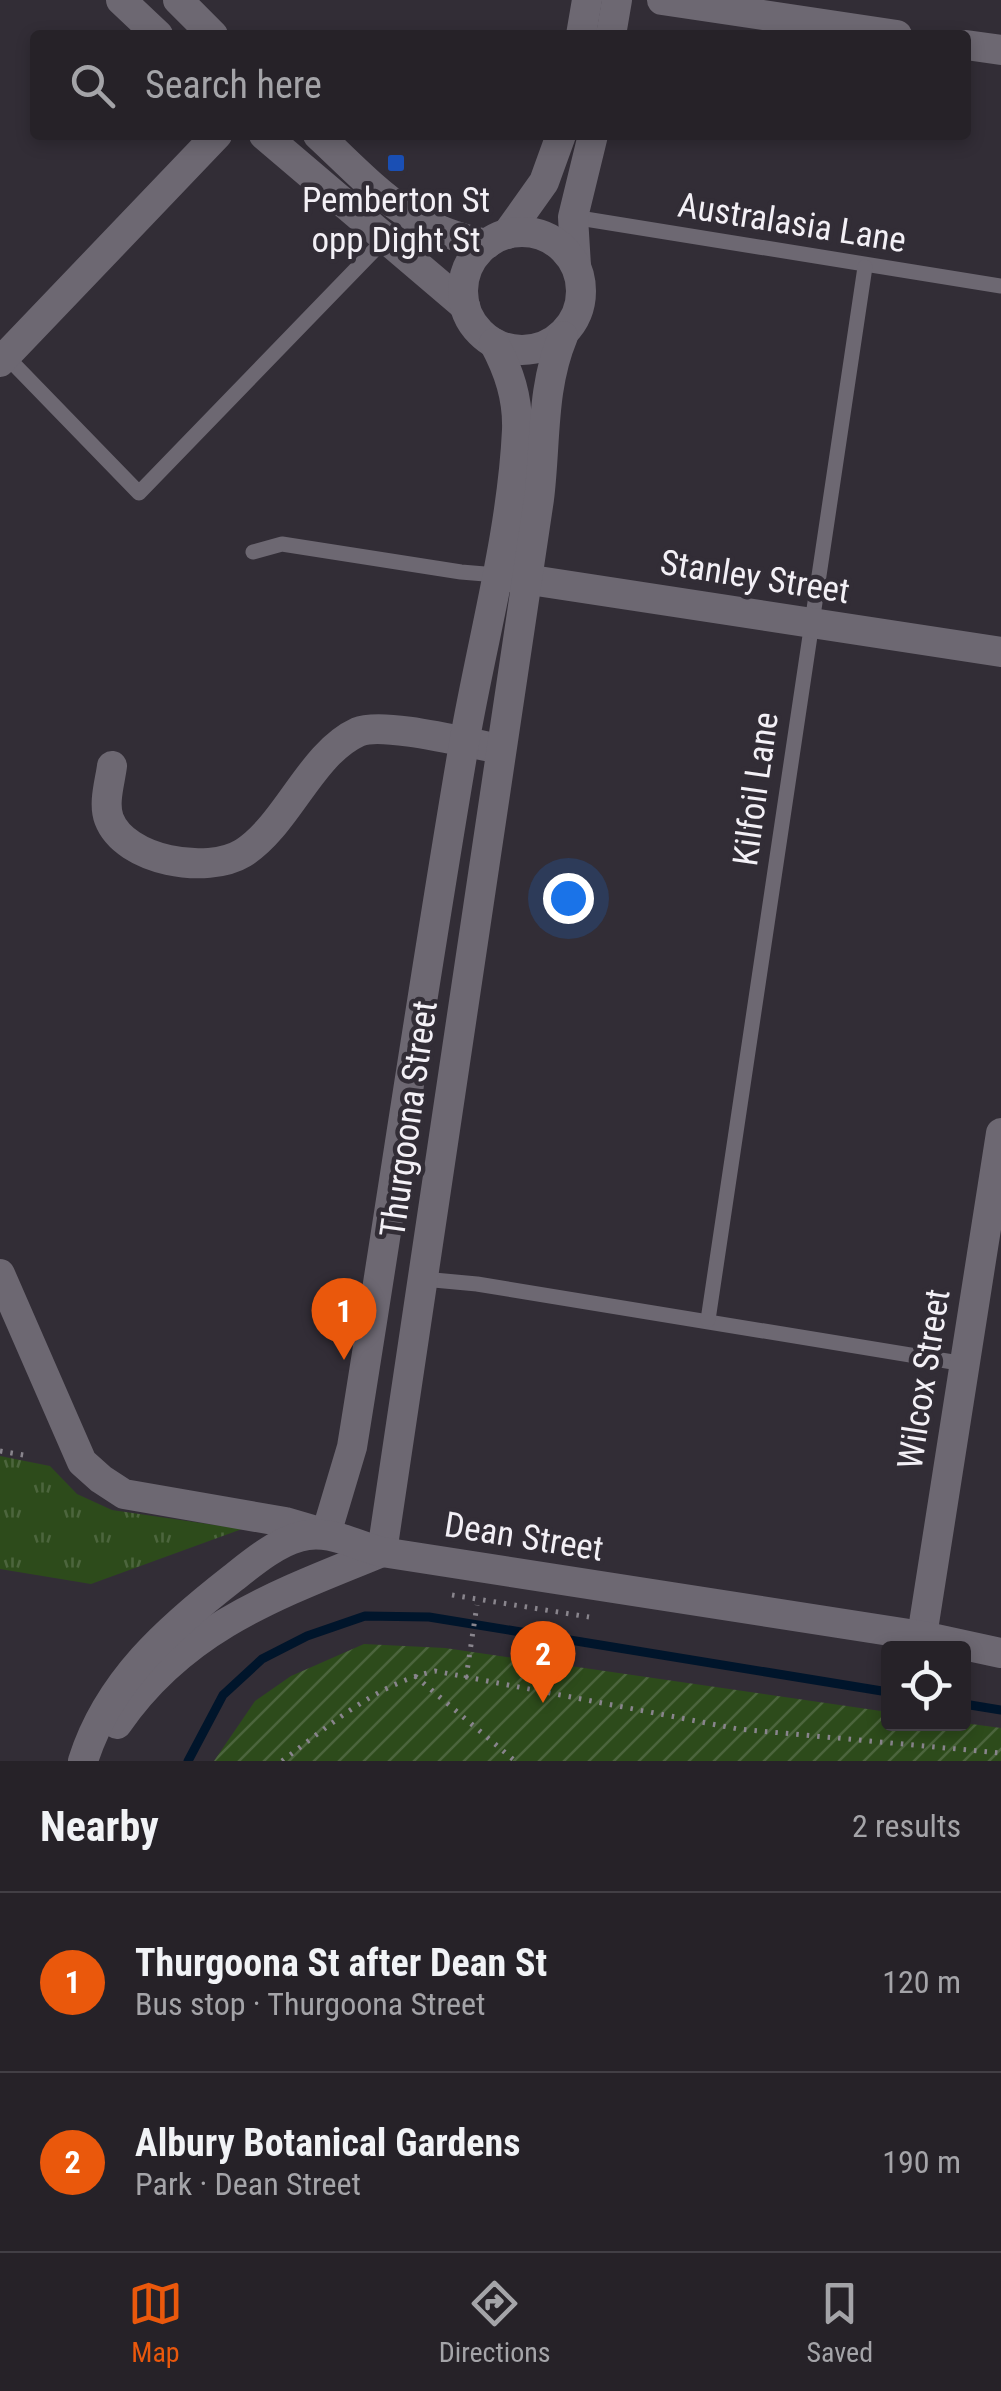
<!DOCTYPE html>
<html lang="en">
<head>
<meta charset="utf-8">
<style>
	body { margin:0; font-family:"Roboto Condensed",sans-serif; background:#2e2a30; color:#f1f3f6 }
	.controls { position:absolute; right:30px; bottom:30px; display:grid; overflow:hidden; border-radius:10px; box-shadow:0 5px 15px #0003 }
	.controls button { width:90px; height:90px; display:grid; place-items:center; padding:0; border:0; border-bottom:2px solid #423f45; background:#262228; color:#f1f3f6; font:50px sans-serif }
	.you { position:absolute; left:568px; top:898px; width:35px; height:35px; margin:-25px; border:8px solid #fff; border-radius:50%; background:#1a73e8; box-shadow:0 0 0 15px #1a73e833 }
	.badge { display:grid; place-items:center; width:65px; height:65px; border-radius:50%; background:#ea580c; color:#fff; font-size:32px; font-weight:700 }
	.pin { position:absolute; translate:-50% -82px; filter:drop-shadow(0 2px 5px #0008) }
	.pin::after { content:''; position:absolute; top:52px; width:35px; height:30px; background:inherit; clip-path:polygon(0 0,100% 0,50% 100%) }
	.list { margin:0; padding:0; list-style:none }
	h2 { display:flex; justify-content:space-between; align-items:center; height:130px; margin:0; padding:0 40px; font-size:42px }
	h2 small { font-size:32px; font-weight:400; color:#a4a4a8 }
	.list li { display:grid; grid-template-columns:65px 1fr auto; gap:30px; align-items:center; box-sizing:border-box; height:180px; padding:0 40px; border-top:2px solid #423f45 }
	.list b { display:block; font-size:38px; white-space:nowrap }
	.list p { margin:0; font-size:32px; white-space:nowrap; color:#a4a4a8 }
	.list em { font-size:32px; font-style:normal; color:#a4a4a8 }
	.icon { flex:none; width:55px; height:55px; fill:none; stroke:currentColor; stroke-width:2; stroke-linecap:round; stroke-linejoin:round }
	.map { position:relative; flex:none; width:1001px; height:1761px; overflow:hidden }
	.search { position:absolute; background:#262228; box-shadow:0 5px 15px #0003; left:30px; right:30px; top:30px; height:110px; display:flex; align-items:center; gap:25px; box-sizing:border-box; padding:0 35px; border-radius:10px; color:#a4a4a8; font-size:38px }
	.sheet { height:490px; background:#262228 }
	nav { display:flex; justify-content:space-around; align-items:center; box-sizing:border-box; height:140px; border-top:2px solid #423f45; background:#262228; font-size:28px; color:#a4a4a8 }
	nav a { display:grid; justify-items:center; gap:5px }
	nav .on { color:#ea580c }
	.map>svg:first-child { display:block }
	.park { fill:url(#park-tufts) }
	.garden { fill:url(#garden-furrows) }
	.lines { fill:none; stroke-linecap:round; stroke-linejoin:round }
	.stream { stroke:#00152b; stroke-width:9 }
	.path { stroke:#89858d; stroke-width:5; stroke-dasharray:2.5 8; stroke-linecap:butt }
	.service { stroke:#6d6872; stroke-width:15 }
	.minor { stroke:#6d6872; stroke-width:30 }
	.tertiary { stroke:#6d6872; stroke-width:30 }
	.secondary { stroke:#6d6872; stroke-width:30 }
	.transit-dot { fill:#1a4fb4; stroke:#322d36; stroke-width:4 }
	.labels { text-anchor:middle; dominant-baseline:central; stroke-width:9; stroke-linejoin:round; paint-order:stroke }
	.poi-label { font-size:35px; fill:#f3f0f6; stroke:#322d36 }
	.street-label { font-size:35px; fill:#f3f0f6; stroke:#322d36 }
</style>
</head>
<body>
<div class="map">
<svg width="1001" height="1761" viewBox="0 0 1001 1761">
	<defs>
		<pattern id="park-tufts" width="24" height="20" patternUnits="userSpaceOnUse" patternTransform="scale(2.5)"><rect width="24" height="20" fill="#2d4b1b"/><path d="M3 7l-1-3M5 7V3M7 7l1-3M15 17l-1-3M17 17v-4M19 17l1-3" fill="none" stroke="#4c653d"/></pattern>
		<pattern id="garden-furrows" width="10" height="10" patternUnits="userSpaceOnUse" patternTransform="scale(2.5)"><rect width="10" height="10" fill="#2d4b1b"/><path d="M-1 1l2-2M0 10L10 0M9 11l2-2" fill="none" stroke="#4c653d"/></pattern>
	</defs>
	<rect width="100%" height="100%" fill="#322d36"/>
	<!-- park -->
	<polygon class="park" points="0,1456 50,1466 77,1494 112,1510 242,1529 91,1584 0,1569"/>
	<!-- garden -->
	<polygon class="garden" points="364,1644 445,1648 888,1712 888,1724 964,1723 1001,1728 1001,1761 214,1761 255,1701 291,1676"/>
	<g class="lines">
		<!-- stream -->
		<g class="stream">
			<polyline points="964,1704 1001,1710"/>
			<polyline points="188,1761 223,1695 262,1659 307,1636 365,1616 429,1617 888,1692"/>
		</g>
		<!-- path -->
		<g class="path">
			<polyline points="0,1451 29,1456"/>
			<polyline points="452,1595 589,1617"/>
			<polyline points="415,1676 515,1761"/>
			<polyline points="466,1678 477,1605"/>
			<path d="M282,1761C330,1725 376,1684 435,1671L738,1729L1001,1753"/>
		</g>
		<!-- service -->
		<g class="service">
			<polyline points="573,217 1001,286"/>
			<polyline points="6,356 139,493 385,239"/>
			<polyline points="253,552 282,544 461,572 497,575"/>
			<polyline points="423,1279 477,1284 965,1364"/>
			<polyline points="708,1320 865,267"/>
		</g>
		<!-- minor -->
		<g class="minor">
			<polyline points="662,0 897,35"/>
			<polyline points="966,45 1001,50"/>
			<polyline points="0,362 217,135"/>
			<polyline points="505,576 1001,652"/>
			<path d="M112,766C110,782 103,803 109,819C125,861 207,875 243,853C288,824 310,754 358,732C383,721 471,744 501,749"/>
			<polyline points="0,1274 82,1462 101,1479 124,1494 285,1522 326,1534"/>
			<polyline points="922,1636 1001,1133"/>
		</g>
		<!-- tertiary -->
		<g class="tertiary">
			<polyline points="581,35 587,0"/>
			<polyline points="611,35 617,0"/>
			<polyline points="507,234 544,182 561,135"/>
			<polyline points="576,266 573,217 593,135"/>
		</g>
		<!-- secondary -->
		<g class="secondary">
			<polyline points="121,0 158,35"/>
			<polyline points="178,0 213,35"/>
			<polyline points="264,135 465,306"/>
			<path d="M318,135C374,187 407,229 487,244"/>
			<circle cx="522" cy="291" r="59"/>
			<path d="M326,1534L352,1447C390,1213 424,978 464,744C482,640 512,535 517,430C518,398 509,371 494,343"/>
			<path d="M382,1552L539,499C546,443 541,389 563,336"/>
			<path d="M117,1724C184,1627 276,1595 382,1552"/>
			<path d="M83,1761C108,1681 169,1628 233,1578C252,1563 276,1543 299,1537C327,1528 355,1545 382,1552L922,1636L1001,1653"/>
		</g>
	</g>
	<!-- markers -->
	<rect class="transit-dot" x="386" y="153" width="20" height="20" rx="5"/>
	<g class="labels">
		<!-- poi labels -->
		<g class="poi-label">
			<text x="396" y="200">Pemberton St<tspan x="396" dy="40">opp Dight St</tspan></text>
		</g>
		<!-- street labels -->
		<g class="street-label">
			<text transform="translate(792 223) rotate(9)">Australasia Lane</text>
			<text transform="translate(755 577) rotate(9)">Stanley Street</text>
			<text transform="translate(756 789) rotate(-82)">Kilfoil Lane</text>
			<text transform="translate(409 1119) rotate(-82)">Thurgoona Street</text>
			<text transform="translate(924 1379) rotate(-81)">Wilcox Street</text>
			<text transform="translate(524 1537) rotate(9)">Dean Street</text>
		</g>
	</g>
</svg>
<div class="controls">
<button><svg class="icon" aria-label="locate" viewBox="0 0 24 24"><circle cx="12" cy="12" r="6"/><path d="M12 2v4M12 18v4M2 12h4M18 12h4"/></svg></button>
</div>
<div class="you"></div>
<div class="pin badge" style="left:344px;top:1360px">1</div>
<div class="pin badge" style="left:543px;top:1703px">2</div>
<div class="search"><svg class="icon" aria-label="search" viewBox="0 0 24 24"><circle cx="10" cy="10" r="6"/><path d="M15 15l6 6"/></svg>Search here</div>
</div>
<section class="sheet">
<h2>Nearby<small>2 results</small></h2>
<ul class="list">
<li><span class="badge">1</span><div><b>Thurgoona St after Dean St</b><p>Bus stop · Thurgoona Street</p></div><em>120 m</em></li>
<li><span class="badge">2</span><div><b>Albury Botanical Gardens</b><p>Park · Dean Street</p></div><em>190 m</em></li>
</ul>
</section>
<nav>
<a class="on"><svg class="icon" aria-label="map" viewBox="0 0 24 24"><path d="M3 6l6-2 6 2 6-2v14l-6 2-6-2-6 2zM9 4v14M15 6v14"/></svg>Map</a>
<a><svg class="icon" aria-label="directions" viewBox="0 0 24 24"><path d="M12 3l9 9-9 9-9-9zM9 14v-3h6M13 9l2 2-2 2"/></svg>Directions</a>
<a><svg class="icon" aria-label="saved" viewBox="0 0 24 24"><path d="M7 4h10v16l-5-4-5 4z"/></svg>Saved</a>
</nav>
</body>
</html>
